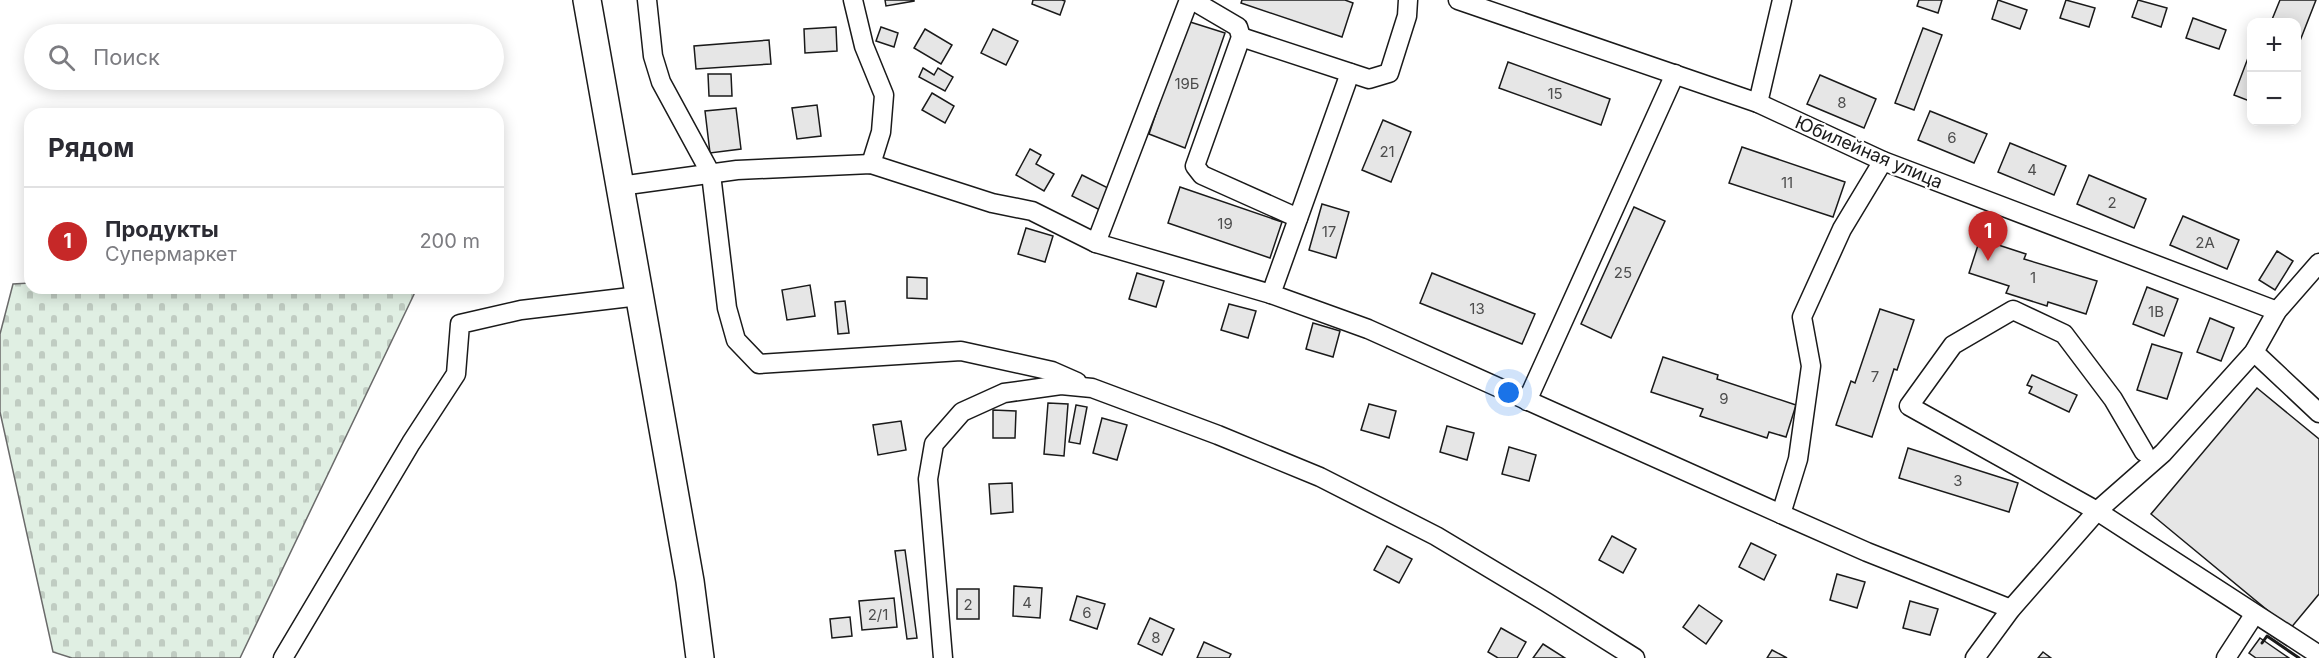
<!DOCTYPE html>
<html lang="ru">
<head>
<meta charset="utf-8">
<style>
	body { margin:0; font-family:Inter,sans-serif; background:#f2f2f3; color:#2b2b33 }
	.controls { position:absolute; right:18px; top:18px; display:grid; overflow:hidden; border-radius:12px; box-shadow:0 3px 15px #0003 }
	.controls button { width:54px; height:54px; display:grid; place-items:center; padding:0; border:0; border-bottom:2px solid #e1e1e2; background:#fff; color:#2b2b33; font:30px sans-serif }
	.you { position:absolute; left:1509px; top:393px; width:21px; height:21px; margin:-15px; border:4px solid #fff; border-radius:50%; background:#1a73e8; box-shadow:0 0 0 9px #1a73e833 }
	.badge { display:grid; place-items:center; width:39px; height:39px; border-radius:50%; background:#c62828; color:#fff; font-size:20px; font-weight:700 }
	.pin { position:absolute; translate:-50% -50px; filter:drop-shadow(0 2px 3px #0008) }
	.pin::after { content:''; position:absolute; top:32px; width:21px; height:18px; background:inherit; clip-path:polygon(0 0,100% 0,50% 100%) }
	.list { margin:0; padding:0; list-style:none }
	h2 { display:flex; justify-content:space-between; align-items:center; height:78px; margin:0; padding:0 24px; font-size:26px }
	h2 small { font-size:20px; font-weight:400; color:#7c7c81 }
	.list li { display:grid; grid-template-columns:39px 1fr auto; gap:18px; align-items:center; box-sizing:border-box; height:108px; padding:0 24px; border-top:2px solid #e1e1e2 }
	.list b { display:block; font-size:22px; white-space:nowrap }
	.list p { margin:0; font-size:20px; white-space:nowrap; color:#7c7c81 }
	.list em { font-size:20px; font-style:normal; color:#7c7c81 }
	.icon { flex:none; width:33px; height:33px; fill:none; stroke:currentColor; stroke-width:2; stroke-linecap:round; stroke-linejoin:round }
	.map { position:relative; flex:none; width:2319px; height:658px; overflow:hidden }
	.search { position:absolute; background:#fff; box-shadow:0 3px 15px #0003; left:24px; top:24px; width:480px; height:66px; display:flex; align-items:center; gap:15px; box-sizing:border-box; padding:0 21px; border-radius:33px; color:#7c7c81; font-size:22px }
	.panel { position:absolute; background:#fff; box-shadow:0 3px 15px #0003; left:24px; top:108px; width:480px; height:186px; border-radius:18px }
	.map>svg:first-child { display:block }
	.cemetery { fill:url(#cemetery-stones); stroke:#6a6a6a; stroke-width:1.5 }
	.building { fill:#e6e6e6; stroke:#1a1a1a; stroke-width:1.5 }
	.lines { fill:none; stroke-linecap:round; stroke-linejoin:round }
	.minor-casing { stroke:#1a1a1a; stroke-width:21 }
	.highway-casing { stroke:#1a1a1a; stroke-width:30 }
	.minor { stroke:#fff; stroke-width:18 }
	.highway { stroke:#fff; stroke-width:27 }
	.wall { stroke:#1a1a1a; stroke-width:3 }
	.labels { text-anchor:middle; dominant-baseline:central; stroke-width:4.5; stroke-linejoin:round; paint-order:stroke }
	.number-label { font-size:15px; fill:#4d4d4d }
	.street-label { font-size:18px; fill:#1a1a1a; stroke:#fff }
</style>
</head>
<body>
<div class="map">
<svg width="2319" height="658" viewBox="0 0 2319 658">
	<defs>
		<pattern id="cemetery-stones" width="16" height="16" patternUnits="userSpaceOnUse" patternTransform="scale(1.5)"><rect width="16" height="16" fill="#e0efe3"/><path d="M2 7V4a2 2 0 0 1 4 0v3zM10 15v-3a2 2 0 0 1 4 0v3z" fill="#c0ccc2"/></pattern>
	</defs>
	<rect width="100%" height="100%" fill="#fff"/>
	<!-- cemetery -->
	<polygon class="cemetery" points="30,283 30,288 417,288 240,658 72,658 53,652 0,412 0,334 13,284"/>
	<!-- building -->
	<g class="building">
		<polygon points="885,0 914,0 914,1 886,6"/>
		<polygon points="1033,0 1062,0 1065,1 1060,15 1032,4"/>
		<polygon points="1242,0 1345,0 1353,3 1342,37 1241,3"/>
		<polygon points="1919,0 1942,0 1938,13 1917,6"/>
		<polygon points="1998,0 2027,10 2020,29 1992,19"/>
		<polygon points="2066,0 2095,8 2089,27 2060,18"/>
		<polygon points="2138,0 2167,8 2161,27 2132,17"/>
		<polygon points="2280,0 2316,0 2296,51 2296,22 2271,22"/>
		<polygon points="2193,18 2226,30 2219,49 2186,38"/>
		<polygon points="1187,21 1225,33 1185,148 1149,134"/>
		<polygon points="836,27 837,51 805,53 804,29"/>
		<polygon points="881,27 898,33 894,47 876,41"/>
		<polygon points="1923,28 1942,35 1914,110 1895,103"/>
		<polygon points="925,29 952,45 941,64 914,48"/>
		<polygon points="993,29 1018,41 1006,65 981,53"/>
		<polygon points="769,40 771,64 696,69 694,46"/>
		<polygon points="2251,50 2252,51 2252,102 2234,95"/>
		<polygon points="1508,62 1610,99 1601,125 1499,88"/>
		<polygon points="923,68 934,75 938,68 953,77 945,91 919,77"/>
		<polygon points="708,74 731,74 732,96 709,96"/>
		<polygon points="1820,75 1876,99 1864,128 1807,104"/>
		<polygon points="932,93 954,106 945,123 922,110"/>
		<polygon points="817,105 821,136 797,139 792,108"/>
		<polygon points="736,108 741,149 710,153 705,111"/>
		<polygon points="1930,111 1987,134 1974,163 1918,140"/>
		<polygon points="1383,120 1411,132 1391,182 1362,170"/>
		<polygon points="2010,143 2066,166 2054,195 1998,172"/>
		<polygon points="1742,147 1845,182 1833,217 1729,183"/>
		<polygon points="1030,149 1041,155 1036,164 1054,174 1044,191 1016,175"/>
		<polygon points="1082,175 1110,189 1100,210 1072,196"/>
		<polygon points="2089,175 2146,199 2134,228 2077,204"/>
		<polygon points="1180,187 1282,222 1270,258 1168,223"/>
		<polygon points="1322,204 1349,212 1336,258 1309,250"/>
		<polygon points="1634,207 1665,221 1611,338 1581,324"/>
		<polygon points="2183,216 2239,240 2227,269 2170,245"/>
		<polygon points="1026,228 1053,236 1045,262 1018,254"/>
		<polygon points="1980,239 2026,254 2024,259 2097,281 2086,314 2048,302 2047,306 2006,293 2009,286 1969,273"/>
		<polygon points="2277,251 2293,261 2275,290 2259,280"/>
		<polygon points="1137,273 1164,281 1156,307 1129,299"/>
		<polygon points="1432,273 1535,314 1522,344 1420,303"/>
		<polygon points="907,277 927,278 927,299 907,298"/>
		<polygon points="810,285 815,316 787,320 782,290"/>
		<polygon points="2147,287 2178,299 2164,336 2133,324"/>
		<polygon points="845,301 849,333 838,334 835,302"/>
		<polygon points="1229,304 1256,311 1248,338 1221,330"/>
		<polygon points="1880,309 1914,320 1897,370 1894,369 1872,437 1836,425 1851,381 1855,383"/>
		<polygon points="2210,318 2234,328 2221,361 2197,352"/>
		<polygon points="1313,323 1340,331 1333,357 1306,349"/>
		<polygon points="2152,344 2182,353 2167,399 2137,390"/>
		<polygon points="1663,357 1718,375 1717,379 1796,405 1786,437 1769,432 1767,438 1700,416 1703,409 1651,392"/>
		<polygon points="2032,375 2077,395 2069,412 2029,393 2032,387 2027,385"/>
		<polygon points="2257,388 2319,439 2319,594 2290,629 2151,514"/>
		<polygon points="1048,403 1068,404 1064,456 1044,454"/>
		<polygon points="1369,404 1396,411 1389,438 1361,430"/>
		<polygon points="1076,405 1087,407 1080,444 1069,442"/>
		<polygon points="993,410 1016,411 1015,438 993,438"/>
		<polygon points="1102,418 1127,425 1117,460 1093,453"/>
		<polygon points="901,421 906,450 878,455 873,425"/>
		<polygon points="1447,426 1474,433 1467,460 1440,452"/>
		<polygon points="1509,447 1536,455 1529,481 1502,474"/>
		<polygon points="1908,448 2018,483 2009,512 1899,478"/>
		<polygon points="1012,483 1013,512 991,514 989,484"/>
		<polygon points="1612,536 1636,549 1623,573 1599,560"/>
		<polygon points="1751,543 1776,555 1764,580 1739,567"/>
		<polygon points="1387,546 1412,559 1399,583 1374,570"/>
		<polygon points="905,550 917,638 907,639 895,551"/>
		<polygon points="1837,574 1865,582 1857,608 1830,600"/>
		<polygon points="1014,586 1042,588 1040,618 1013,616"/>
		<rect x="957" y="589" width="22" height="30"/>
		<polygon points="1077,596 1105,604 1097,629 1070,620"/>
		<polygon points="894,598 897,627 862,630 859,601"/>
		<polygon points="1910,601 1938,609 1930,635 1903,628"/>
		<polygon points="1699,605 1722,621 1706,644 1683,627"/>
		<polygon points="850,617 852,636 832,638 830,619"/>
		<polygon points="1150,618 1174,629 1162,655 1138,644"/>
		<polygon points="1501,628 1526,642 1517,658 1498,658 1488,652"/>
		<polygon points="2260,638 2289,658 2256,658 2249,653"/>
		<polygon points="1204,642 1231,654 1229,658 1197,658"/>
		<polygon points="1543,644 1565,658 1533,658"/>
		<polygon points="1772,650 1787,658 1767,658"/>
		<polygon points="2043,652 2051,658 2038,658"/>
	</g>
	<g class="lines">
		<defs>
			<g id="minor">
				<polyline points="647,0 653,56 661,82 711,174 727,308 736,340 759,364 961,351 1052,371 1077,382"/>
				<polyline points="853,0 864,46 884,95 881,132 871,164"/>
				<polyline points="1189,0 1096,243 1271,294"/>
				<polyline points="1192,0 1238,27 1241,37 1195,166 1202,175 1298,218"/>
				<polyline points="1458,0 1758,103 1883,161 2277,311"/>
				<polyline points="1241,37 1369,79 1389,73 1407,16 1408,0"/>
				<polyline points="1350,73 1271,294 1368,329 1781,514 1798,459 1811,366 1802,317 1842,229 1883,161"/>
				<polyline points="1758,103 1782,0"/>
				<polyline points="620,186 737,170 871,164 992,203 1032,211 1096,243"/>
				<polyline points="2319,263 2277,311 2254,352 2163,453 2097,511 2319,655"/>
				<polyline points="2254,352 2319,413"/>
				<polyline points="1527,401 1675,74"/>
				<polyline points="1781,514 1867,552 2011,609"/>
				<polyline points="283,658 411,443 456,374 460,324 521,310 639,296"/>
				<polyline points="943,658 928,479 934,444 962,412 1004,393 1061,385 1092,388 1218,435 1320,477 1436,536 1546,602 1635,658"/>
				<polyline points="1975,658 2011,609 2097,511 1909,406 1953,345 2013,310 2064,334 2113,399 2144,452"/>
				<polyline points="2226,658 2254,615"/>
			</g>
			<polyline id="highway" points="587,0 690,581 700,658"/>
		</defs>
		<!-- minor casing -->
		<use href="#minor" class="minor-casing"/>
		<!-- highway casing -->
		<use href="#highway" class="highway-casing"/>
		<!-- minor -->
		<use href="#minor" class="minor"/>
		<!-- highway -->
		<use href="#highway" class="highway"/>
		<!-- wall -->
		<polyline class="wall" points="2262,643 2267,636 2299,658"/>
	</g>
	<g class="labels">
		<!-- number labels -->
		<g class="number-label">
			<text x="1187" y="83">19Б</text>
			<text x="1555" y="93">15</text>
			<text x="1842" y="102">8</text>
			<text x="1952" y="137">6</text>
			<text x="1387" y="151">21</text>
			<text x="2032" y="169">4</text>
			<text x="1787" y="182">11</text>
			<text x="2112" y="202">2</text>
			<text x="1225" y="223">19</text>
			<text x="1329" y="231">17</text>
			<text x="2205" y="242">2А</text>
			<text x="1623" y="272">25</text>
			<text x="2033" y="277">1</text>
			<text x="1477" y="308">13</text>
			<text x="2156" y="311">1В</text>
			<text x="1875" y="376">7</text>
			<text x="1724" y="398">9</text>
			<text x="1958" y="480">3</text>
			<text x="1027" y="602">4</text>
			<text x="968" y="604">2</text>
			<text x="1087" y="612">6</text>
			<text x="878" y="614">2/1</text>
			<text x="1156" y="637">8</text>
		</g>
		<!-- street labels -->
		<g class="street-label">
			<text transform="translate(1869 152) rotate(23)">Юбилейная улица</text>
		</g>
	</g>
</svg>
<div class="controls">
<button>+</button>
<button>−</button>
</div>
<div class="you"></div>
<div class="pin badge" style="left:1988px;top:261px">1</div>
<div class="search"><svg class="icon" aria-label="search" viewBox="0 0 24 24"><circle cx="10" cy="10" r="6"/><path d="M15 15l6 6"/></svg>Поиск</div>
<section class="panel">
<h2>Рядом<small></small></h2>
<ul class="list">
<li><span class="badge">1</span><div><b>Продукты</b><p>Супермаркет</p></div><em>200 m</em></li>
</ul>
</section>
</div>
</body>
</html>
